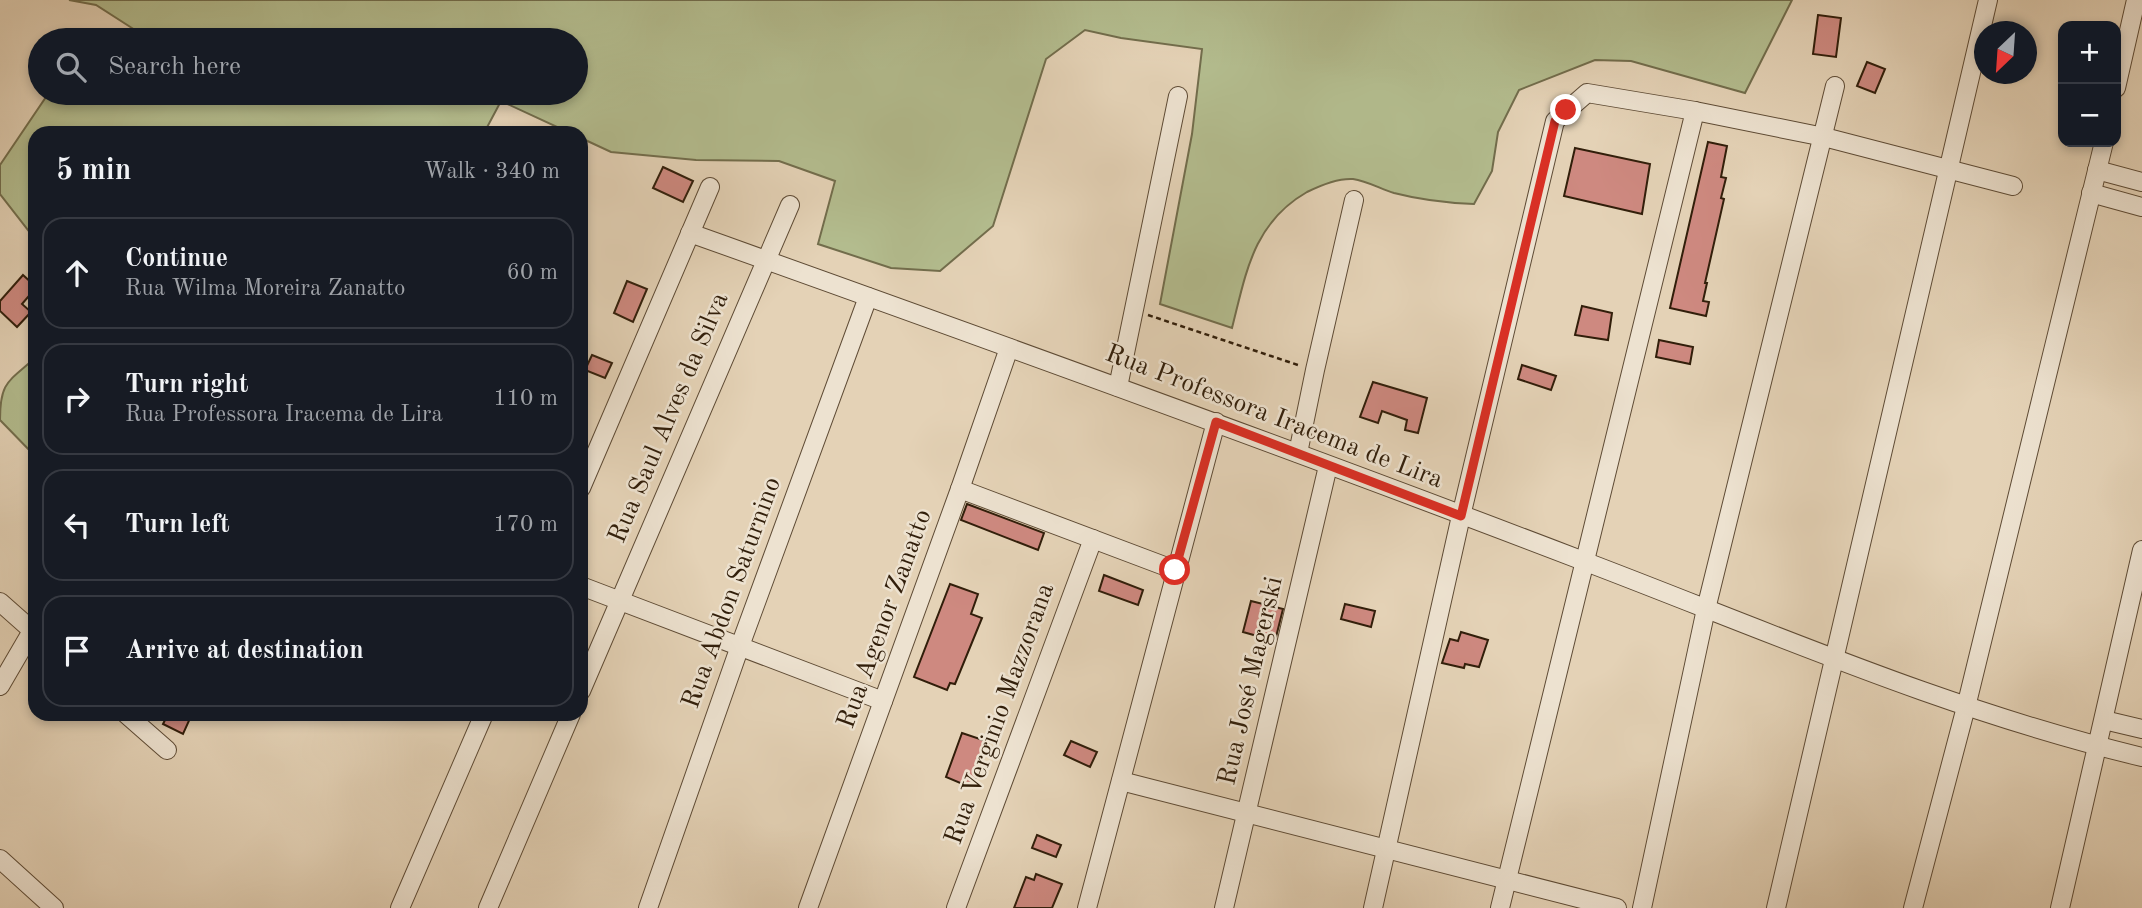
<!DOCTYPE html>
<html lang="en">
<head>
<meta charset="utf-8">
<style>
	body { margin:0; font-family:"Old Standard TT",serif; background:#20242c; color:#f1f3f6 }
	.controls { position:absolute; right:21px; top:21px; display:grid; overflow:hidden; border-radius:14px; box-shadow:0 4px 10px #0003 }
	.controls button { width:63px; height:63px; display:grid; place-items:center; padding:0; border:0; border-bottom:2px solid #363941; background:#171b24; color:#f1f3f6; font:35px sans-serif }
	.compass { position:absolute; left:1974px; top:21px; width:63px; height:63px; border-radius:50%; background:#171b24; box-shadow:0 4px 10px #0003; rotate:205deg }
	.stop { position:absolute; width:21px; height:21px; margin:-16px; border:5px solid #d93025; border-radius:50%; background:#fff }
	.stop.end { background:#d93025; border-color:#fff; box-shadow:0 2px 7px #0008 }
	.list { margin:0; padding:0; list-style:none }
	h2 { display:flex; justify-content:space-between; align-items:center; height:91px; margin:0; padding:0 28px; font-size:30px }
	h2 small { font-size:23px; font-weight:400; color:#9ea1a6 }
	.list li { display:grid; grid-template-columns:46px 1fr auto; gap:21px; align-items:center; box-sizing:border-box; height:112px; margin:0 14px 14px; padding:0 14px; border:2px solid #363941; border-radius:21px }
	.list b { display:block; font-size:26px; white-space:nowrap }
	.list p { margin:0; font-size:23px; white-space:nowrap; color:#9ea1a6 }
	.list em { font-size:23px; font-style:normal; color:#9ea1a6 }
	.icon { flex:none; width:38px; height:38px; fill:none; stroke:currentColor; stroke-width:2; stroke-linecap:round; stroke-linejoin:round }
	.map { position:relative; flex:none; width:2142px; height:908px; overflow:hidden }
	.search { position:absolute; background:#171b24; box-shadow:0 4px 10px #0003; left:28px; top:28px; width:560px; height:77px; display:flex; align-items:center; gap:18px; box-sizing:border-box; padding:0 24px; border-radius:38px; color:#9ea1a6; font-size:26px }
	.panel { position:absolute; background:#171b24; box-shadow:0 4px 10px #0003; left:28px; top:126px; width:560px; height:595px; border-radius:21px }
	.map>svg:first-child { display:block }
	.green { fill:#b3bc8e; stroke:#726d4c; stroke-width:2 }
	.building { fill:#ce8980; stroke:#311e0a; stroke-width:2 }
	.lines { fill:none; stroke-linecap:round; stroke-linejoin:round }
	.street-casing { stroke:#5e4b35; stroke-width:20 }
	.path { stroke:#311e0a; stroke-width:2.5; stroke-dasharray:5 3.5; stroke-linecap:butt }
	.street { stroke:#ede2d0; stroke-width:18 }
	.route { stroke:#d93025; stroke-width:9 }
	.labels { text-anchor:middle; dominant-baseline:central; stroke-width:5; stroke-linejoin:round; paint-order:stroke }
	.street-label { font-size:26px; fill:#311e0a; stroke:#ede2d0 }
</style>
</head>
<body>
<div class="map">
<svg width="2142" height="908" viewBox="0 0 2142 908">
	<rect width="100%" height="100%" fill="#e4d2b6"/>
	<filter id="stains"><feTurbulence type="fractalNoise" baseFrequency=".00286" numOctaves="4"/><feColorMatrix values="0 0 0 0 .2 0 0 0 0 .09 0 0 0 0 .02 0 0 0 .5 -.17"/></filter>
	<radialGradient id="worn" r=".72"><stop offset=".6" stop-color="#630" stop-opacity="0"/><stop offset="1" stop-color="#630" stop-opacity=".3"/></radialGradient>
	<!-- green -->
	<g class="green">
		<path d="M69,0H1792L1745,93L1631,61L1595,60L1519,90L1498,132L1492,171L1474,204C1446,203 1421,200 1394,193C1381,189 1367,181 1353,179C1337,178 1321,185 1307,192C1253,223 1246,273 1232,328L1160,304L1192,134L1202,49L1121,38L1085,30L1046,59L993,226L940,271L891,268L818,244L835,181L779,161L696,160L611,152L581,138V133H570L501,101L484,133H35V239L0,194V165L46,97L52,93H576V40H122L135,30L96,5Z"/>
		<path d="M35,358V456L0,420C0,382 8,382 35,358Z"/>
	</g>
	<!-- building -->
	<g class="building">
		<polygon points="1818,15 1841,18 1836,57 1813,54"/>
		<polygon points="1867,62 1885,69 1875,93 1857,86"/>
		<polygon points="1708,142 1727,146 1721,177 1726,178 1721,198 1724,199 1705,283 1707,283 1703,301 1709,302 1706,316 1670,308"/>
		<polygon points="1575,148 1650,164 1642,214 1564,196"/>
		<polygon points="663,167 693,181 683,202 653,188"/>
		<polygon points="23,275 35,286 35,289 22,304 31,312 17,327 0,311 0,301"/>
		<polygon points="627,281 647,289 633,322 614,313"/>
		<polygon points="1582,306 1612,313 1608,340 1575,335"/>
		<polygon points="1659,340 1693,347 1690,364 1656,357"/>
		<polygon points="592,355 612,363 605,378 585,370"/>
		<polygon points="1522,365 1556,376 1551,390 1518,379"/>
		<polygon points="1373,382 1427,398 1418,433 1405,430 1407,420 1382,411 1378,423 1360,417"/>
		<polygon points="967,504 1044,533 1038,550 961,520"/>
		<polygon points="1104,575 1143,590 1138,605 1099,591"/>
		<polygon points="950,584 978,594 971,614 982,618 955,684 950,683 947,690 914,677"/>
		<polygon points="1251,601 1283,609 1275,641 1243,632"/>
		<polygon points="1345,604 1375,611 1371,627 1341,619"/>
		<polygon points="1461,632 1488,640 1479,667 1465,664 1464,668 1442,663 1450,639 1458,641"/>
		<polygon points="168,714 192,714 183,734 163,724"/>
		<polygon points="962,733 989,742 972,788 946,777"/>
		<polygon points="1071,741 1097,752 1090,767 1064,755"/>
		<polygon points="1037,835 1061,845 1056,857 1032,848"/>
		<polygon points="1036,874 1062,884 1052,908 1014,908 1026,877 1034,880"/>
	</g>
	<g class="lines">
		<defs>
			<g id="street">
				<polyline points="2116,88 2136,0"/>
				<polyline points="2097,170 2142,182"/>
				<polyline points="2091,193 2142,207"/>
				<path d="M690,233C990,340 1289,448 1586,562C1770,632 1949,711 2142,757"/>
				<polyline points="1118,387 1178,96"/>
				<polyline points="1298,453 1315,370 1354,200"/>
				<polyline points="581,488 710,187"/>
				<polyline points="960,489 1175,570"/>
				<polyline points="581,586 883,701"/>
				<polyline points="0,602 35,633"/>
				<polyline points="0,686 32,631"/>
				<polyline points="581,691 790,205"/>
				<polyline points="126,714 167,750"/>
				<polyline points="2104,720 2142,729"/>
				<polyline points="1121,781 1617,908"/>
				<polyline points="0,859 54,908"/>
				<polyline points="400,908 484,714"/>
				<polyline points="488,908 571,714"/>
				<polyline points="648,908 740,646 868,297"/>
				<polyline points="808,908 960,489 1009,348"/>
				<polyline points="956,908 1093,539"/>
				<polyline points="1087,908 1216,422"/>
				<polyline points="1224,908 1328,466"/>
				<polyline points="1373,908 1461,516 1555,121 1587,93 1695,111 1824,137 2013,186"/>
				<polyline points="1500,908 1695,111"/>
				<polyline points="1642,908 1706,609 1835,86"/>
				<polyline points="1776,908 1988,0"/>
				<polyline points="1913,908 1966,707 2104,142"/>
				<polyline points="2060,908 2142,550"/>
			</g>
		</defs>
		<!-- street casing -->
		<use href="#street" class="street-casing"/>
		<!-- path -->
		<polyline class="path" points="1148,315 1298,365"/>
		<!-- street -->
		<use href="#street" class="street"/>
	</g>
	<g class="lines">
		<!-- route -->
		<polyline class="route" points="1175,570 1216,422 1461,516 1555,121 1566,110"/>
	</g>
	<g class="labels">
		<!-- street labels -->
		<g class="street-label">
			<text transform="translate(1274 417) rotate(21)">Rua Professora Iracema de Lira</text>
			<text transform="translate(669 418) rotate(-67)">Rua Saul Alves da Silva</text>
			<text transform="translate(732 593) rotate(-70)">Rua Abdon Saturnino</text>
			<text transform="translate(885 619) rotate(-70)">Rua Agenor Zanatto</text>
			<text transform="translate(1251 681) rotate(-77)">Rua José Magerski</text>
			<text transform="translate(1000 714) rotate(-70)">Rua Verginio Mazzorana</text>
		</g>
	</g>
	<rect width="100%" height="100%" filter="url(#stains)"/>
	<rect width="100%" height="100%" fill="url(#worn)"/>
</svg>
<div class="controls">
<button>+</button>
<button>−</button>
</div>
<svg class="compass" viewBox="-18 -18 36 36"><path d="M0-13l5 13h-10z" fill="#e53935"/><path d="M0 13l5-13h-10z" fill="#9ea1a6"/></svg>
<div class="stop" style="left:1175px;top:570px"></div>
<div class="stop end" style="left:1566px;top:110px"></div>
<div class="search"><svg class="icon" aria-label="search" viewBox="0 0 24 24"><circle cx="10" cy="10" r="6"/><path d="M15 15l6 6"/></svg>Search here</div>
<section class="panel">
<h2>5 min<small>Walk · 340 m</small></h2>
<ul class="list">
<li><svg class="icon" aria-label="ahead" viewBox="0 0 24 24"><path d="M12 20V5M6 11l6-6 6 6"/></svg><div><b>Continue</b><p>Rua Wilma Moreira Zanatto</p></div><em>60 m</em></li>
<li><svg class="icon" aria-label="right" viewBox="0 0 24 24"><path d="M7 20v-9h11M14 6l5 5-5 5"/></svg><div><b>Turn right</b><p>Rua Professora Iracema de Lira</p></div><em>110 m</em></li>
<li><svg class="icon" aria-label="left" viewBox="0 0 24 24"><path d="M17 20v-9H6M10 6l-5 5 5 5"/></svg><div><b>Turn left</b></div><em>170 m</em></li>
<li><svg class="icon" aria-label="arrive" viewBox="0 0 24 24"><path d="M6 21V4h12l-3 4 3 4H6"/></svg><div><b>Arrive at destination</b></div></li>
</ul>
</section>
</div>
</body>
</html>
